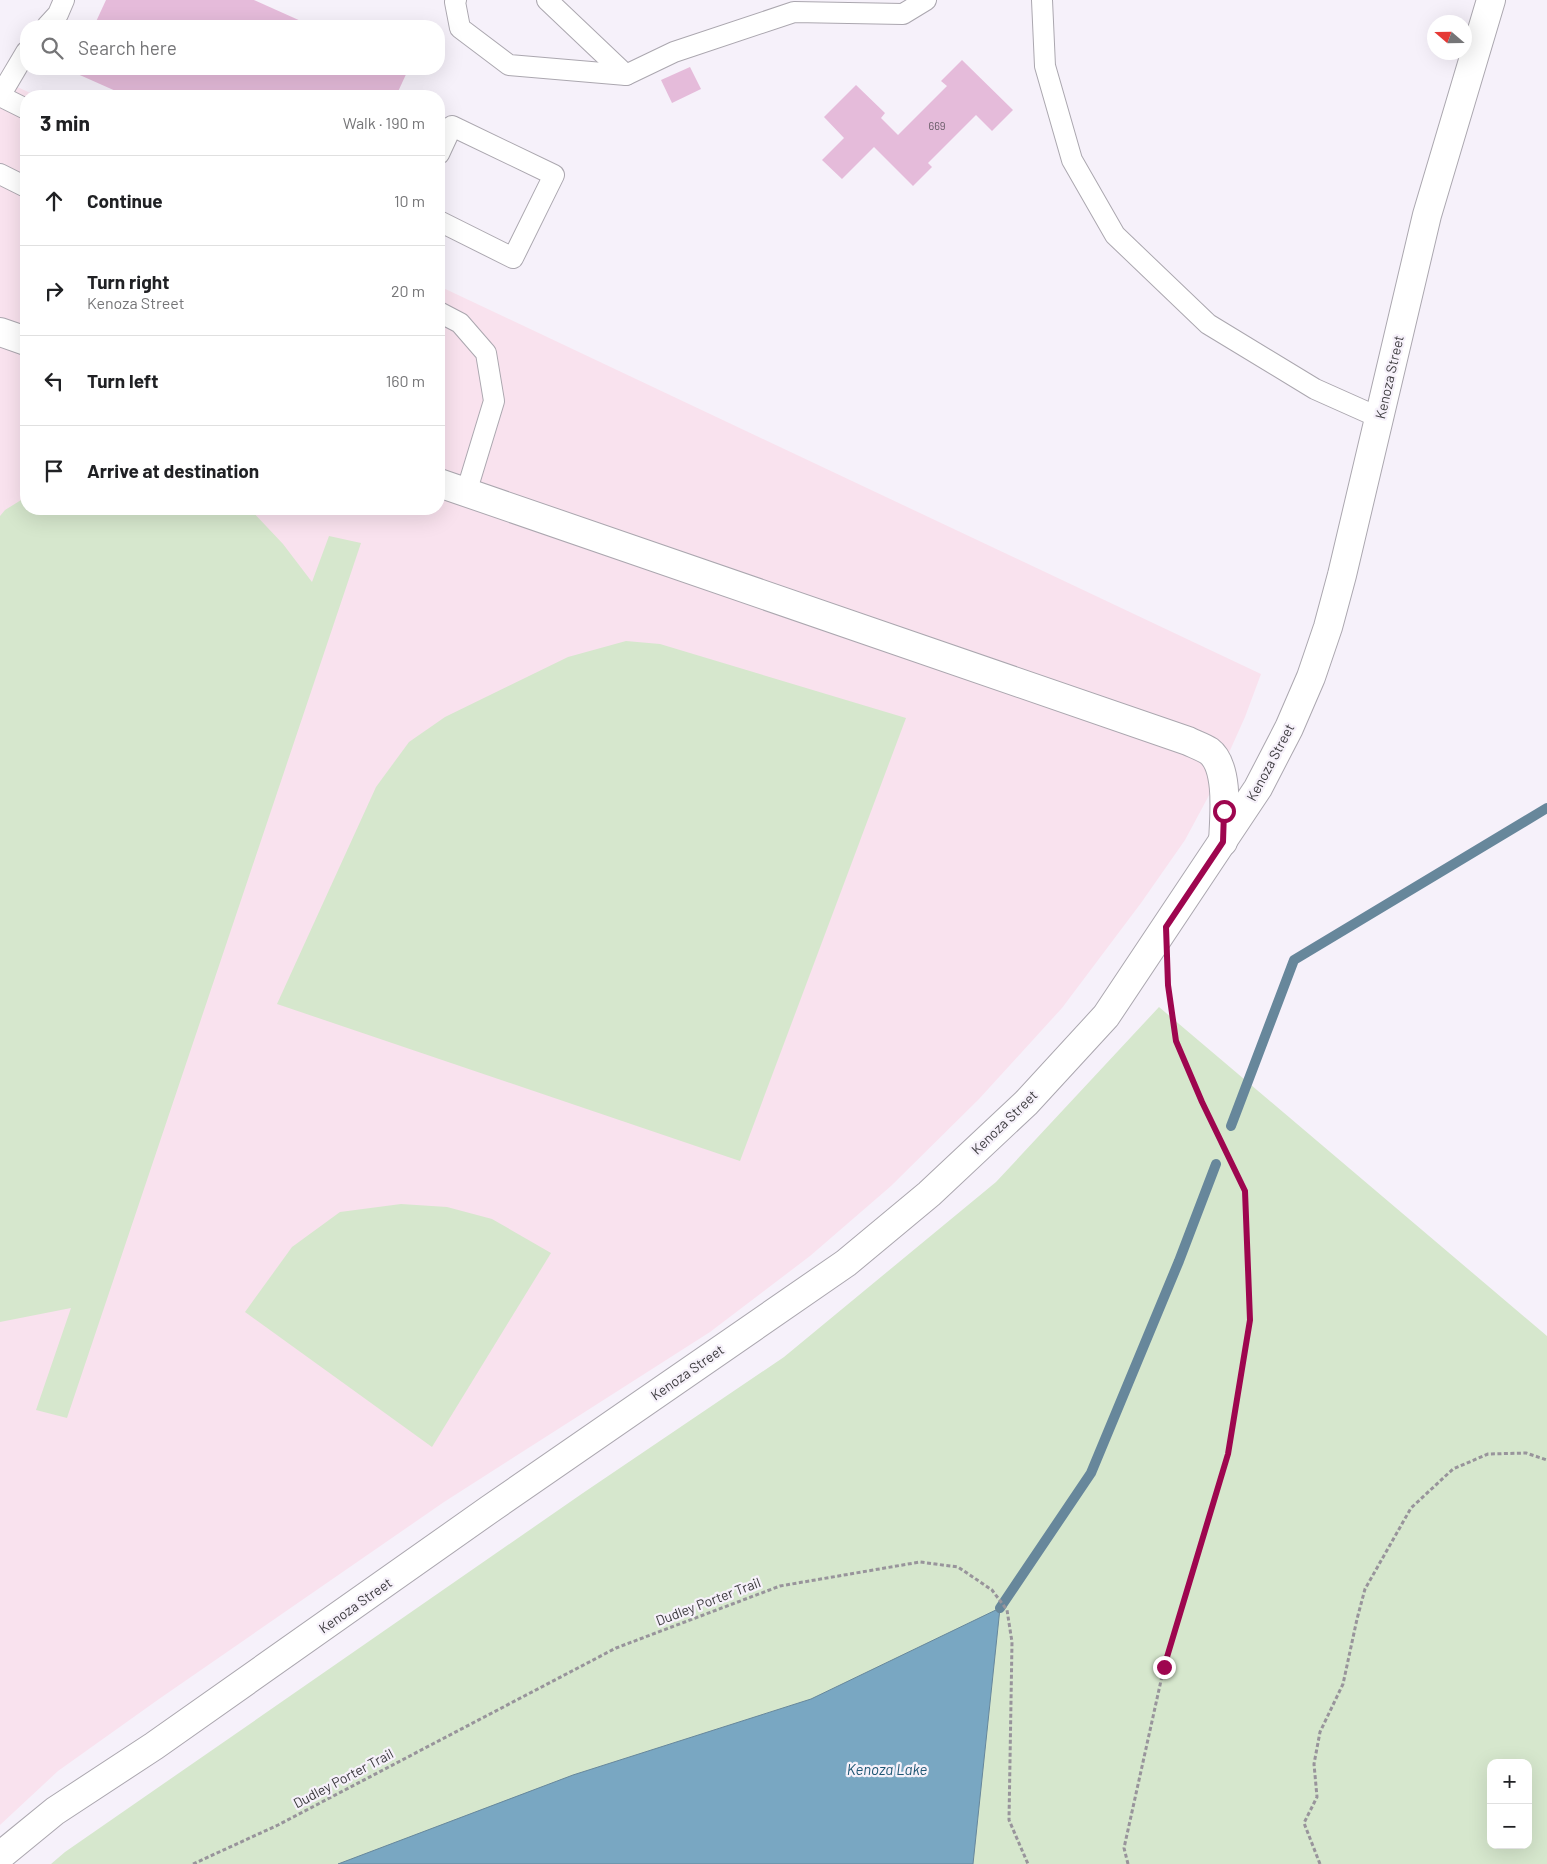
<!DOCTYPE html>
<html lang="en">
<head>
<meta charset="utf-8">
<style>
	body { margin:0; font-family:Barlow,sans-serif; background:#f2f2f2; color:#202124 }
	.controls { position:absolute; right:15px; bottom:15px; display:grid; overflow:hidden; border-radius:10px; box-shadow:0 5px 20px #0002 }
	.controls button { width:45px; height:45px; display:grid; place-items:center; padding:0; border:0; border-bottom:1px solid #e0e0e0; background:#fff; color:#202124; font:25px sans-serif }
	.compass { position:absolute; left:1427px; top:15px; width:45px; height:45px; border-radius:50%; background:#fff; box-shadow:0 5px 20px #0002; rotate:290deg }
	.stop { position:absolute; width:15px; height:15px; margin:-11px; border:4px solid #9e064f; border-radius:50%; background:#fff }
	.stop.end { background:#9e064f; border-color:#fff; box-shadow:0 1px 5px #0008 }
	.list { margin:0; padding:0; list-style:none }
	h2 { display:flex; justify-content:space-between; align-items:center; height:65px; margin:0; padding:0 20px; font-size:21px }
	h2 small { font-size:16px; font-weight:400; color:#757577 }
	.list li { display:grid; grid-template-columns:32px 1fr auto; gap:15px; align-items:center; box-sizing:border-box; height:90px; padding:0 20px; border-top:1px solid #e0e0e0 }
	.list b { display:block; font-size:19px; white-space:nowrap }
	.list p { margin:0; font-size:16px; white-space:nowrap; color:#757577 }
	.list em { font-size:16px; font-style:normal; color:#757577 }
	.icon { flex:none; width:28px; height:28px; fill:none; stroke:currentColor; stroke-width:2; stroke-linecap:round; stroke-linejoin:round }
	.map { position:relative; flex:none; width:1547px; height:1864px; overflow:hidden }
	.search { position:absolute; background:#fff; box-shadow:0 5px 20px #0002; left:20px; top:20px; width:425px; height:55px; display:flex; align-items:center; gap:12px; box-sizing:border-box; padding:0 18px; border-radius:20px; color:#757577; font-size:19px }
	.panel { position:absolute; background:#fff; box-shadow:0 5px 20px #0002; left:20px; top:90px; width:425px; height:425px; border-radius:20px }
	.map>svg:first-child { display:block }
	.education { fill:#f9e2ee }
	.green { fill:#d6e7cd; fill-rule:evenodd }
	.water { fill:#79a7c2; stroke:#67879b }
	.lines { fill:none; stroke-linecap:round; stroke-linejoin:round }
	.stream { stroke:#67879b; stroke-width:10 }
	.building { fill:#e5bbda }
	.lane-casing { stroke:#aba7af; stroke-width:22 }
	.street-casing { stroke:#aba7af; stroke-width:30 }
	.secondary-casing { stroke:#aba7af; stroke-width:30 }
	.path { stroke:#98949b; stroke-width:3; stroke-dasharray:4 2.5; stroke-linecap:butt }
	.lane { stroke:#fff; stroke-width:20 }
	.street { stroke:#fff; stroke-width:28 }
	.secondary { stroke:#fff; stroke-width:28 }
	.route { stroke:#9e064f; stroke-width:6 }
	.labels { text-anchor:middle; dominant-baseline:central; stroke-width:4.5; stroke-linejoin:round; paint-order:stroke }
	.number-label { font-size:11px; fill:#675b66 }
	.street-label { font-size:14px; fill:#3d3b3f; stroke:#f6f1fa }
	.water-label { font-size:15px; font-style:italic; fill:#1e5673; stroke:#f6f1fa }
</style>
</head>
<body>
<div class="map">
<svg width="1547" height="1864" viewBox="0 0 1547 1864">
	<rect width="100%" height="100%" fill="#f6f1fa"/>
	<!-- education -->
	<polygon class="education" points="0,79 37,96 26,96 26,509 439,509 439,286 1261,674 1245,717 1214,786 1185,840 1141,903 1062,1008 979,1099 891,1186 810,1256 710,1332 444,1502 159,1699 58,1771 0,1825"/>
	<!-- green -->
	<g class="green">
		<polygon points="26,497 26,509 250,509 283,544 312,582 329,536 361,543 67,1418 36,1410 71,1308 0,1322 0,516 5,510"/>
		<polygon points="626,641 660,644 906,718 740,1161 277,1004 376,787 409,742 445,717 568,657"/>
		<path d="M1159,1007L1547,1336V1864H51L65,1852L583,1493L784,1357L996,1182ZM1491,1763H1528V1845H1491Z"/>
		<polygon points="401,1204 447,1207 492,1219 551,1253 432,1447 245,1312 292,1247 340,1212"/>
	</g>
	<!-- water -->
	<polygon class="water" points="1000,1608 973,1864 338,1864 573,1775 811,1699"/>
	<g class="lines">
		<!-- stream -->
		<g class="stream">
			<polyline points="1231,1126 1294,960 1547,808"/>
			<polyline points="1000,1608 1091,1473 1179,1261 1216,1164"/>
		</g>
	</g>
	<!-- building -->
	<g class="building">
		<polygon points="106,0 254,0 312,26 94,26"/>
		<polygon points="962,60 1013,110 992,131 976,115 928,163 932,167 913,186 874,147 842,179 822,160 844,138 824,117 856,85 885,113 881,118 898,135 947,86 941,81"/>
		<polygon points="690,67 701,89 672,103 661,80"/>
		<polygon points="74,69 405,69 408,70 396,96 127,96 73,72"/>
	</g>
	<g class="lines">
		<defs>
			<g id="lane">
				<polyline points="456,0 455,2 460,28 509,65 626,75 674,52 794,12 903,14 926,0"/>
				<polyline points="547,0 626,75"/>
				<polyline points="1042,0 1045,66 1072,160 1115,235 1208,324 1315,389 1380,418"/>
				<polyline points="47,26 58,14 64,0"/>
				<polyline points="0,96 26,52"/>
				<polyline points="0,96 26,109"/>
				<polyline points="439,154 452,126 554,175 513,258 439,221"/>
				<polyline points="0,174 26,187"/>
				<polyline points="439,312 460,323 486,353 494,401 466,493"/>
			</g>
			<g id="street">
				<polyline points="0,332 26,341"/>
				<path d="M439,483L1188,741C1194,744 1203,747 1209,751C1230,767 1224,818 1223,842"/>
			</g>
			<polyline id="secondary" points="0,1856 55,1811 154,1746 490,1509 846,1263 929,1194 1026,1103 1106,1016 1258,788 1289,728 1311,677 1328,627 1342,575 1427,215 1491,0"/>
		</defs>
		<!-- lane casing -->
		<use href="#lane" class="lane-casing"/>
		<!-- street casing -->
		<use href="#street" class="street-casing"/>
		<!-- secondary casing -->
		<use href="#secondary" class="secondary-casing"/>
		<!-- path -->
		<g class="path">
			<polyline points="193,1864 278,1825 616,1648 780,1586 920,1562 958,1567 992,1590 1007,1610 1012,1642 1009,1820 1028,1864"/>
			<polyline points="1128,1864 1124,1848 1164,1667 1228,1454 1250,1320 1245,1191 1202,1102 1176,1041 1168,982"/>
			<polyline points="1320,1864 1304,1823 1317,1797 1314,1764 1320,1732 1343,1684 1357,1619 1365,1589 1411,1508 1453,1469 1488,1454 1526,1453 1547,1460"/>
		</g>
		<!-- lane -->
		<use href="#lane" class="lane"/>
		<!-- street -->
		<use href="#street" class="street"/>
		<!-- secondary -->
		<use href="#secondary" class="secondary"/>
	</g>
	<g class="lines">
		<!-- route -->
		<polyline class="route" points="1164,1667 1228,1454 1250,1320 1245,1191 1202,1102 1176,1041 1168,985 1166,927 1223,842 1224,811"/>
	</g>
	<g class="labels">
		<!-- number labels -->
		<g class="number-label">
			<text x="937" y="125">669</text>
		</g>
		<!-- street labels -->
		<g class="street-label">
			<text transform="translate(1389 377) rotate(-77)">Kenoza Street</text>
			<text transform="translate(1270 762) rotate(-62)">Kenoza Street</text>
			<text transform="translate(1004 1122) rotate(-44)">Kenoza Street</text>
			<text transform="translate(687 1372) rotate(-35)">Kenoza Street</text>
			<text transform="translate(708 1601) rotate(-21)">Dudley Porter Trail</text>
			<text transform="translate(355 1605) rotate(-35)">Kenoza Street</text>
			<text transform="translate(343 1778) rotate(-28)">Dudley Porter Trail</text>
		</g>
		<!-- water labels -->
		<g class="water-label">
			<text x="887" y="1769">Kenoza Lake</text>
		</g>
	</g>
</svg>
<div class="controls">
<button>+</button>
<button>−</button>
</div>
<svg class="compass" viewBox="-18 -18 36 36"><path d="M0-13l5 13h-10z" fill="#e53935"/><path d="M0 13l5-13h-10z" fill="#757577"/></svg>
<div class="stop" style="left:1224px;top:811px"></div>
<div class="stop end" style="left:1164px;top:1667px"></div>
<div class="search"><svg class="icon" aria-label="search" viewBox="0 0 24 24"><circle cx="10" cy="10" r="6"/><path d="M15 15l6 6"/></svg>Search here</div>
<section class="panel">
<h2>3 min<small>Walk · 190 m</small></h2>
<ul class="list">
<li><svg class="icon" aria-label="ahead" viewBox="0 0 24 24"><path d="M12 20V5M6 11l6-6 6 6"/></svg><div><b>Continue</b></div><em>10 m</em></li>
<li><svg class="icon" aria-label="right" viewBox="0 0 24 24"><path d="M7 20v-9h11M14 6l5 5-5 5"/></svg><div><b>Turn right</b><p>Kenoza Street</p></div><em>20 m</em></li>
<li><svg class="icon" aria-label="left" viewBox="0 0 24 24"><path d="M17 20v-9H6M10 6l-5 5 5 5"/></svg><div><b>Turn left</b></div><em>160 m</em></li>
<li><svg class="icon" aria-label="arrive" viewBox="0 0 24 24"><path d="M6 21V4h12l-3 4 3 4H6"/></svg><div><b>Arrive at destination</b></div></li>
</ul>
</section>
</div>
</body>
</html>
